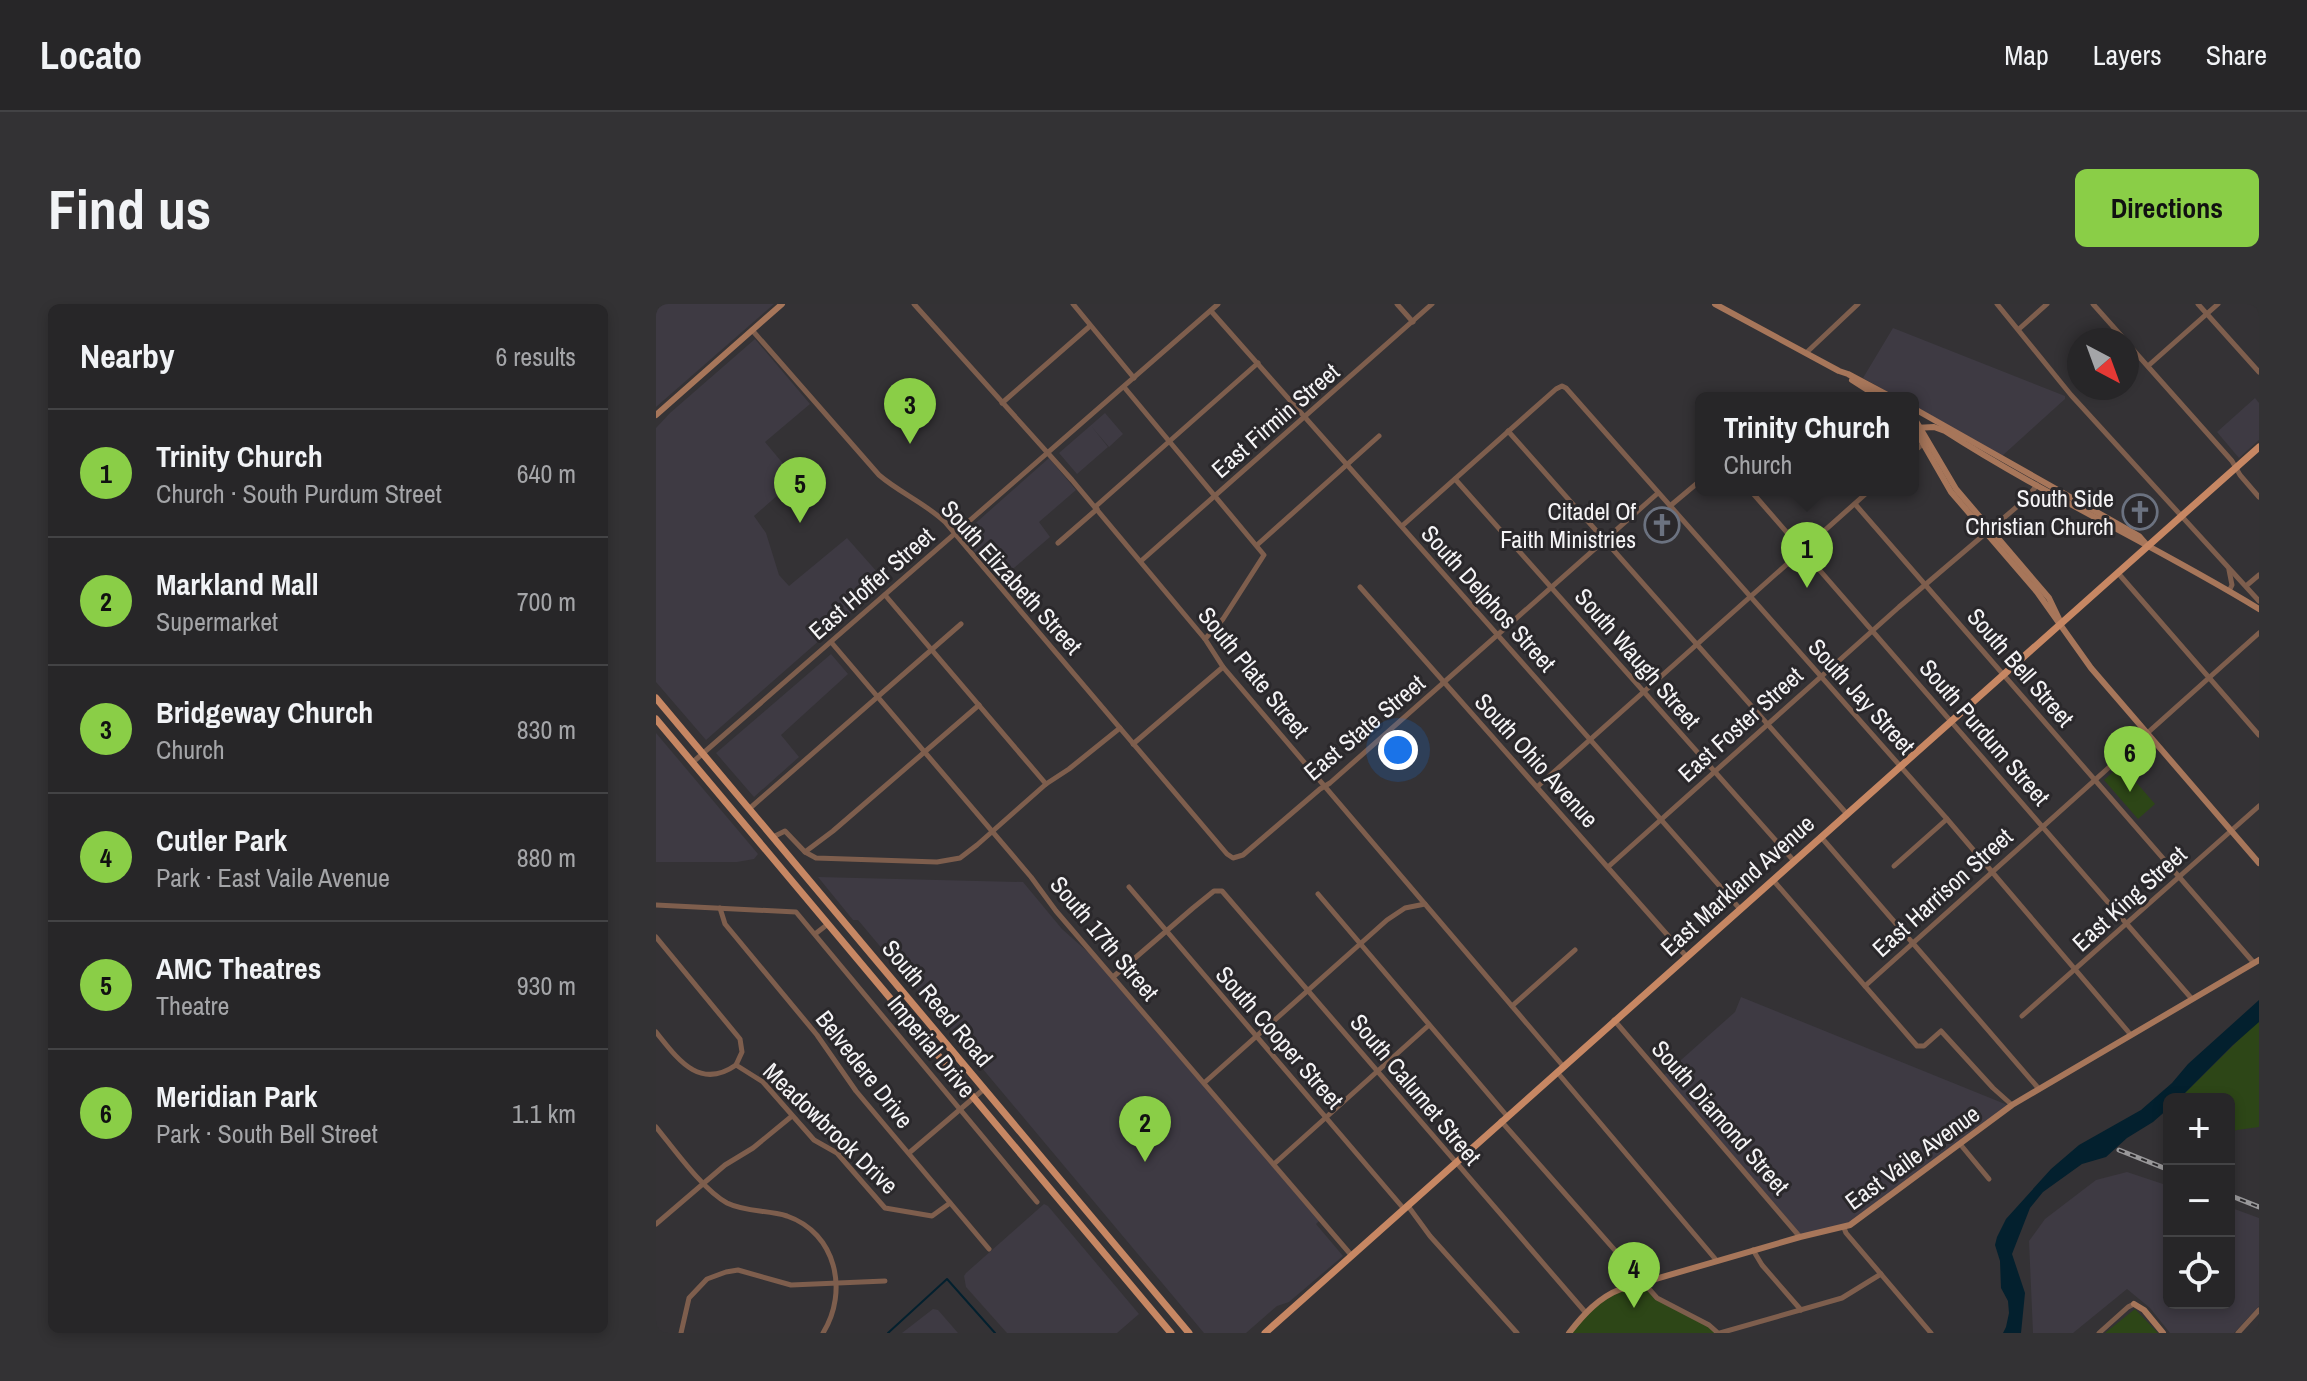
<!DOCTYPE html>
<html lang="en">
<head>
<meta charset="utf-8">
<style>
	body { margin:0; font-family:"Archivo Narrow",sans-serif; background:#333234; color:#f1f3f6 }
	.controls { position:absolute; right:24px; bottom:24px; display:grid; overflow:hidden; border-radius:12px; box-shadow:0 4px 12px #0003 }
	.controls button { width:72px; height:72px; display:grid; place-items:center; padding:0; border:0; border-bottom:2px solid #434345; background:#272628; color:#f1f3f6; font:40px sans-serif }
	.compass { position:absolute; left:1411px; top:24px; width:72px; height:72px; border-radius:50%; background:#272628; box-shadow:0 4px 12px #0003; rotate:139deg }
	.you { position:absolute; left:742px; top:446px; width:28px; height:28px; margin:-20px; border:6px solid #fff; border-radius:50%; background:#1a73e8; box-shadow:0 0 0 12px #1a73e833 }
	.badge { display:grid; place-items:center; width:52px; height:52px; border-radius:50%; background:#8ace47; color:#111; font-size:26px; font-weight:700 }
	.pin { position:absolute; translate:-50% -66px; filter:drop-shadow(0 2px 4px #0008) }
	.pin::after { content:''; position:absolute; top:42px; width:28px; height:24px; background:inherit; clip-path:polygon(0 0,100% 0,50% 100%) }
	.popup { position:absolute; left:1039px; top:88px; width:224px; height:104px; box-sizing:border-box; display:grid; place-content:center; border-radius:12px; background:#272628; filter:drop-shadow(0 2px 6px #0005); font-size:26px; white-space:nowrap; color:#a4a5a8 }
	.popup b { font-size:30px; color:#f1f3f6 }
	.popup::after { content:''; position:absolute; left:50%; top:100%; margin-left:-16px; border:16px solid transparent; border-top-color:#272628 }
	.list { margin:0; padding:0; list-style:none }
	h2 { display:flex; justify-content:space-between; align-items:center; height:104px; margin:0; padding:0 32px; font-size:34px }
	h2 small { font-size:26px; font-weight:400; color:#a4a5a8 }
	.list li { display:grid; grid-template-columns:52px 1fr auto; gap:24px; align-items:center; box-sizing:border-box; height:128px; padding:0 32px; border-top:2px solid #434345 }
	.list b { display:block; font-size:30px; white-space:nowrap }
	.list p { margin:0; font-size:26px; white-space:nowrap; color:#a4a5a8 }
	.list em { font-size:26px; font-style:normal; color:#a4a5a8 }
	.icon { flex:none; width:44px; height:44px; fill:none; stroke:currentColor; stroke-width:2; stroke-linecap:round; stroke-linejoin:round }
	.map { position:relative; flex:none; width:1603px; height:1029px; overflow:hidden; border-radius:12px }
	header { display:flex; align-items:center; gap:48px; box-sizing:border-box; height:112px; padding:0 40px; background:#272628; border-bottom:2px solid #434345 }
	header strong { font-size:38px }
	nav { display:flex; gap:44px; margin-inline-start:auto; font-size:28px }
	.intro { display:flex; align-items:center; justify-content:space-between; box-sizing:border-box; height:192px; padding:0 48px }
	h1 { margin:0; font-size:56px }
	.button { padding:20px 36px; border-radius:12px; background:#8ace47; color:#111; font-size:28px; font-weight:700 }
	main { display:flex; gap:48px; padding:0 48px }
	aside { flex:1; background:#272628; border-radius:12px; box-shadow:0 4px 12px #0003 }
	.map>svg:first-child { display:block }
	.built { fill:#3e3a43 }
	.green { fill:#2d4617 }
	.water { fill:#03202e }
	.lines { fill:none; stroke-linecap:round; stroke-linejoin:round }
	.stream { stroke:#03202e; stroke-width:2 }
	.street { stroke:#7e5e4d; stroke-width:5 }
	.secondary { stroke:#a7765a; stroke-width:6 }
	.primary { stroke:#c78763; stroke-width:7 }
	.rail-casing { stroke:#99989a; stroke-width:5 }
	.rail { stroke:#2a282b; stroke-width:2; stroke-dasharray:6; stroke-linecap:butt }
	.labels { text-anchor:middle; dominant-baseline:central; stroke-width:6; stroke-linejoin:round; paint-order:stroke }
	.street-label { font-size:24px; fill:#f5f4f6; stroke:#2a282b }
	.poi-label { font-size:24px; fill:#f5f4f6; stroke:#2a282b; text-anchor:end }
</style>
</head>
<body>
<header>
<strong>Locato</strong>
<nav><a>Map</a><a>Layers</a><a>Share</a></nav>
</header>
<div class="intro"><h1>Find us</h1><a class="button">Directions</a></div>
<main>
<aside>
<h2>Nearby<small>6 results</small></h2>
<ul class="list">
<li><span class="badge">1</span><div><b>Trinity Church</b><p>Church · South Purdum Street</p></div><em>640 m</em></li>
<li><span class="badge">2</span><div><b>Markland Mall</b><p>Supermarket</p></div><em>700 m</em></li>
<li><span class="badge">3</span><div><b>Bridgeway Church</b><p>Church</p></div><em>830 m</em></li>
<li><span class="badge">4</span><div><b>Cutler Park</b><p>Park · East Vaile Avenue</p></div><em>880 m</em></li>
<li><span class="badge">5</span><div><b>AMC Theatres</b><p>Theatre</p></div><em>930 m</em></li>
<li><span class="badge">6</span><div><b>Meridian Park</b><p>Park · South Bell Street</p></div><em>1.1 km</em></li>
</ul>
</aside>
<div class="map">
<svg width="1603" height="1029" viewBox="0 0 1603 1029">
	<rect width="100%" height="100%" fill="#343235"/>
	<!-- built -->
	<g class="built">
		<polygon points="0,0 118,0 0,103"/>
		<polygon points="1237,24 1409,92 1409,95 1346,152 1257,102 1257,94 1243,94 1207,74"/>
		<polygon points="99,35 154,100 109,138 140,175 98,212 110,229 123,271 133,282 191,234 230,278 50,436 0,378 0,124 14,109"/>
		<polygon points="1599,94 1603,99 1603,136 1583,154 1561,128"/>
		<polygon points="449,109 467,130 453,143 436,123 452,143 421,170 403,149"/>
		<polygon points="393,154 420,186 383,218 394,233 344,276 305,232"/>
		<polygon points="175,350 192,370 125,431 143,453 98,493 60,449"/>
		<polygon points="0,429 102,550 98,555 81,558 0,558"/>
		<polygon points="162,573 367,578 406,625 434,650 663,917 660,920 687,952 633,998 621,1002 590,1029 548,1029 202,616 197,616"/>
		<polygon points="1085,693 1354,802 1194,921 1144,933 1007,772 1079,708"/>
		<polygon points="1471,868 1513,882 1513,999 1573,999 1573,903 1603,914 1603,1002 1578,1029 1514,1029 1494,1004 1471,985 1417,1029 1377,1029 1373,937 1389,915 1440,876"/>
		<polygon points="388,900 392,902 483,1010 461,1029 351,1029 310,983 308,972 310,969"/>
		<polygon points="277,1005 282,1006 302,1029 246,1029"/>
	</g>
	<!-- green -->
	<g class="green">
		<polygon points="1465,461 1499,500 1482,515 1448,476"/>
		<polygon points="1603,716 1603,823 1581,826 1573,829 1573,795 1532,795 1528,790"/>
		<polygon points="986,978 1001,994 1028,1007 1062,1029 913,1029 950,992"/>
		<polygon points="1479,1005 1502,1029 1449,1029"/>
	</g>
	<!-- water -->
	<polygon class="water" points="1603,696 1603,718 1577,741 1523,795 1513,795 1513,804 1497,818 1471,834 1450,853 1426,860 1387,888 1374,904 1356,950 1369,989 1365,1029 1347,1029 1350,1023 1353,1009 1352,997 1345,984 1344,957 1339,941 1341,933 1350,915 1395,865 1423,841 1485,806 1516,779 1532,760"/>
	<g class="lines">
		<!-- stream -->
		<polyline class="stream" points="232,1029 291,975 339,1029"/>
		<!-- street -->
		<g class="street">
			<polyline points="258,0 416,176 549,335 567,363 907,762"/>
			<polyline points="417,0 478,74"/>
			<polyline points="741,0 757,18"/>
			<polyline points="1341,0 1415,91 1603,297"/>
			<polyline points="1437,0 1469,36"/>
			<polyline points="1542,0 1603,68"/>
			<polyline points="555,7 1084,605"/>
			<polyline points="1363,25 1391,0"/>
			<path d="M96,26L223,171C244,189 269,199 289,218L571,550L577,554L587,551L664,485L674,479L1002,189"/>
			<polyline points="1471,39 1576,157 1584,171 1603,193"/>
			<polyline points="1150,49 1202,0"/>
			<polyline points="1492,62 1562,0"/>
			<polyline points="468,83 608,251 567,315 549,335"/>
			<polyline points="346,99 434,22"/>
			<polyline points="852,127 1191,510"/>
			<polyline points="1257,148 1268,139"/>
			<polyline points="799,175 1138,557"/>
			<polyline points="1094,186 1536,695"/>
			<polyline points="1199,200 1598,659"/>
			<polyline points="1014,202 1045,176"/>
			<polyline points="439,203 602,59"/>
			<polyline points="746,222 900,85 906,82 910,84 1291,515 1475,731"/>
			<polyline points="402,239 441,205"/>
			<polyline points="601,241 723,132"/>
			<polyline points="485,257 776,0"/>
			<polyline points="1573,266 1576,281 1573,287"/>
			<polyline points="1462,269 1603,431"/>
			<polyline points="1590,282 1603,271"/>
			<polyline points="704,283 1030,652"/>
			<polyline points="229,291 390,480"/>
			<polyline points="175,338 375,573 400,607 696,952"/>
			<polyline points="477,440 567,363"/>
			<polyline points="37,458 562,0"/>
			<polyline points="881,483 1214,186"/>
			<polyline points="93,505 305,320"/>
			<polyline points="117,533 129,527 149,548 160,554 281,558 304,554 321,541 390,480 413,465 464,424"/>
			<polyline points="1165,533 1383,785"/>
			<polyline points="149,548 177,527 323,401"/>
			<polyline points="1238,562 1291,515"/>
			<polyline points="952,563 1243,303 1370,195 1381,181"/>
			<polyline points="1117,576 1261,742 1268,742 1285,727 1337,784 1356,801"/>
			<polyline points="473,583 748,905"/>
			<polyline points="662,590 851,812"/>
			<polyline points="0,601 140,608 381,898"/>
			<polyline points="64,604 69,620 161,731 200,787 333,945"/>
			<polyline points="159,630 172,620"/>
			<polyline points="0,633 84,735 86,748 80,761"/>
			<polyline points="457,673 537,604 558,587 566,587 930,1009"/>
			<polyline points="1209,682 1603,329"/>
			<polyline points="856,702 919,646"/>
			<polyline points="1366,712 1603,502"/>
			<polyline points="958,716 1144,933"/>
			<path d="M0,728C21,754 43,787 80,761"/>
			<polyline points="80,761 107,778 158,836 181,849 229,904 276,912 294,899"/>
			<polyline points="901,768 1061,957"/>
			<polyline points="548,779 731,616 749,604 769,600"/>
			<polyline points="845,817 1001,994 1053,1021 1062,1029"/>
			<path d="M0,823C18,845 47,886 71,899C89,908 112,906 131,912C180,929 193,987 167,1029"/>
			<polyline points="1304,840 1333,875"/>
			<polyline points="253,849 328,785"/>
			<polyline points="618,860 773,721"/>
			<polyline points="752,902 774,932 861,1029"/>
			<polyline points="0,920 69,861 97,844 136,812"/>
			<polyline points="1188,924 1190,929 1275,1029"/>
			<polyline points="1097,946 1106,961 1145,1006"/>
			<polyline points="25,1029 33,994 51,975 70,968 82,966 135,981 229,977"/>
			<polyline points="1064,1029 1186,994 1225,970"/>
			<polyline points="1443,1029 1472,1003 1478,1000"/>
			<polyline points="1582,1029 1603,1006"/>
		</g>
		<!-- secondary -->
		<g class="secondary">
			<polyline points="1059,0 1183,67 1192,70 1237,94"/>
			<polyline points="1196,76 1224,94"/>
			<polyline points="1257,104 1483,232 1490,240"/>
			<polyline points="0,111 126,0"/>
			<polyline points="1257,112 1300,185 1393,294 1404,317"/>
			<polyline points="1257,122 1295,188 1381,288 1435,364 1603,559"/>
			<path d="M1259,124L1278,123L1289,127C1390,192 1500,242 1603,305"/>
			<polyline points="1478,1000 1488,1006 1507,1029"/>
			<path d="M913,1029C927,1011 943,993 965,985L1144,933L1194,921L1356,801L1603,656"/>
		</g>
		<!-- primary -->
		<g class="primary">
			<polyline points="0,394 533,1029"/>
			<polyline points="0,415 515,1029"/>
			<polyline points="609,1029 1603,143"/>
		</g>
		<defs>
			<g id="rail">
				<polyline points="1463,846 1513,866"/>
				<polyline points="1573,891 1603,903"/>
			</g>
		</defs>
		<!-- rail casing -->
		<use href="#rail" class="rail-casing"/>
		<!-- rail -->
		<use href="#rail" class="rail"/>
	</g>
	<!-- icons -->
	<defs>
		<symbol id="church-ring" viewBox="-11 -11 22 22"><circle r="9.5" fill="#2a282b" stroke="#6b7280" stroke-width="1.5"/><path d="M-1.2-6h2.4v3.5h3.3v2.4h-3.3V6h-2.4V-.1h-3.3v-2.4h3.3Z" fill="#6b7280"/></symbol>
	</defs>
	<g fill-rule="evenodd">
		<use href="#church-ring" x="1464" y="188" width="40" height="40"/>
		<use href="#church-ring" x="986" y="201" width="40" height="40"/>
	</g>
	<g class="labels">
		<!-- street labels -->
		<g class="street-label">
			<text transform="translate(619 116) rotate(-41)">East Firmin Street</text>
			<text transform="translate(356 273) rotate(48)">South Elizabeth Street</text>
			<text transform="translate(215 279) rotate(-41)">East Hoffer Street</text>
			<text transform="translate(833 294) rotate(48)">South Delphos Street</text>
			<text transform="translate(982 354) rotate(49)">South Waugh Street</text>
			<text transform="translate(1365 363) rotate(49)">South Bell Street</text>
			<text transform="translate(598 368) rotate(51)">South Plate Street</text>
			<text transform="translate(1206 392) rotate(48)">South Jay Street</text>
			<text transform="translate(1084 420) rotate(-42)">East Foster Street</text>
			<text transform="translate(708 423) rotate(-40)">East State Street</text>
			<text transform="translate(1329 428) rotate(49)">South Purdum Street</text>
			<text transform="translate(881 456) rotate(48)">South Ohio Avenue</text>
			<text transform="translate(1081 581) rotate(-42)">East Markland Avenue</text>
			<text transform="translate(1286 588) rotate(-42)">East Harrison Street</text>
			<text transform="translate(1473 594) rotate(-42)">East King Street</text>
			<text transform="translate(449 634) rotate(50)">South 17th Street</text>
			<text transform="translate(282 699) rotate(50)">South Reed Road</text>
			<text transform="translate(624 733) rotate(49)">South Cooper Street</text>
			<text transform="translate(276 742) rotate(51)">Imperial Drive</text>
			<text transform="translate(209 765) rotate(52)">Belvedere Drive</text>
			<text transform="translate(760 785) rotate(50)">South Calumet Street</text>
			<text transform="translate(1065 813) rotate(49)">South Diamond Street</text>
			<text transform="translate(175 824) rotate(44)">Meadowbrook Drive</text>
			<text transform="translate(1256 853) rotate(-36)">East Vaile Avenue</text>
		</g>
		<!-- poi labels -->
		<g class="poi-label">
			<text x="1458" y="194">South Side<tspan x="1458" dy="28">Christian Church</tspan></text>
			<text x="980" y="207">Citadel Of<tspan x="980" dy="28">Faith Ministries</tspan></text>
		</g>
	</g>
</svg>
<div class="controls">
<button>+</button>
<button>−</button>
<button><svg class="icon" aria-label="locate" viewBox="0 0 24 24"><circle cx="12" cy="12" r="6"/><path d="M12 2v4M12 18v4M2 12h4M18 12h4"/></svg></button>
</div>
<svg class="compass" viewBox="-18 -18 36 36"><path d="M0-13l5 13h-10z" fill="#e53935"/><path d="M0 13l5-13h-10z" fill="#a4a5a8"/></svg>
<div class="you"></div>
<div class="pin badge" style="left:1151px;top:284px">1</div>
<div class="popup"><b>Trinity Church</b>Church</div>
<div class="pin badge" style="left:489px;top:858px">2</div>
<div class="pin badge" style="left:254px;top:140px">3</div>
<div class="pin badge" style="left:978px;top:1004px">4</div>
<div class="pin badge" style="left:144px;top:219px">5</div>
<div class="pin badge" style="left:1474px;top:488px">6</div>
</div>
</main>
</body>
</html>
